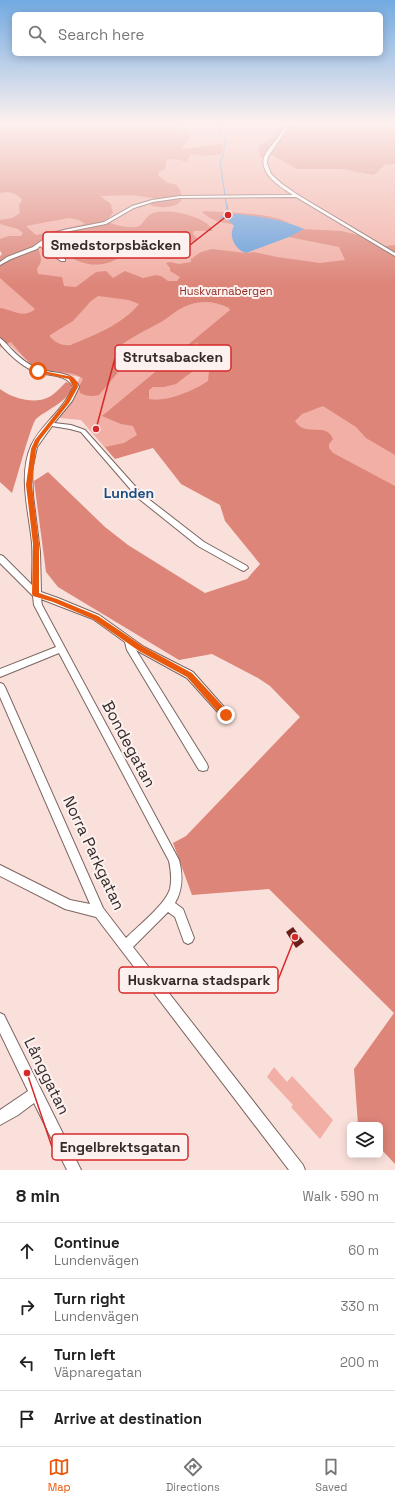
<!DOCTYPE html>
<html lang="en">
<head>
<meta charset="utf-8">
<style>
	body { margin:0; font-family:"Space Grotesk",sans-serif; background:#f6f6f6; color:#222 }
	.controls { position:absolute; right:12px; bottom:12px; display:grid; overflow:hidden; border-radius:6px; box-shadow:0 2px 10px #0003 }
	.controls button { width:36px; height:36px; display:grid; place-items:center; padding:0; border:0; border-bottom:1px solid #e0e0e0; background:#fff; color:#222; font:20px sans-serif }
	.stop { position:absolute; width:12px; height:12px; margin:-9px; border:3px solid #ea580c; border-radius:50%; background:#fff }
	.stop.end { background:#ea580c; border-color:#fff; box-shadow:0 1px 4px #0008 }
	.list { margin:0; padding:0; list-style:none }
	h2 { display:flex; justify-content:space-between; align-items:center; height:52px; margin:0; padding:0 16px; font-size:17px }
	h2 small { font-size:13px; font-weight:400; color:#767676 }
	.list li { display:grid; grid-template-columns:26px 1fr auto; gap:12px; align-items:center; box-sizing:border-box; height:56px; padding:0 16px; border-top:1px solid #e0e0e0 }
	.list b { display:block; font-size:15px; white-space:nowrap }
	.list p { margin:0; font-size:13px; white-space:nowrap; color:#767676 }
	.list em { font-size:13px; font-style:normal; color:#767676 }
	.icon { flex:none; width:22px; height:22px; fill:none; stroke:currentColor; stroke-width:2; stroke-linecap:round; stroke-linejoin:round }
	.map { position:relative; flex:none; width:395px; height:1170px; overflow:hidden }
	.search { position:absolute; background:#fff; box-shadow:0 2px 10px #0003; left:12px; right:12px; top:12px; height:44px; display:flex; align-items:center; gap:10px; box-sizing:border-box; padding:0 14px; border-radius:6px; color:#767676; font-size:15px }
	.sheet { height:276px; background:#fff }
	nav { display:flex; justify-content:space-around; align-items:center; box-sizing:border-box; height:56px; border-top:1px solid #e0e0e0; background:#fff; font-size:11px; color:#767676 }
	nav a { display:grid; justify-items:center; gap:2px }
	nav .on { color:#ea580c }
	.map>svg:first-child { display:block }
	.green { fill:#f1afa5 }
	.forest { fill:#dd8579; fill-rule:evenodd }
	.water { fill:#629bd9 }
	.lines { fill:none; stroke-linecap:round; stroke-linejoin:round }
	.stream-far1 { stroke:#629bd9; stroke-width:1 }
	.stream { stroke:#629bd9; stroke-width:1.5 }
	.building { fill:#6c1f18 }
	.minor-casing { stroke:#7c6561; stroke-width:2 }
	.minor { fill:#fff; fill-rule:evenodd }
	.route { fill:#ea580c }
	.labels { text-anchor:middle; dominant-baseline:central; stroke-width:4; stroke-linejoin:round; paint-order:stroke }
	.far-park-label { font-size:11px; fill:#932b22; stroke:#fcf1ef }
	.neighbourhood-label { font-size:14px; font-weight:bold; fill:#1c4f82; stroke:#fcf1ef }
	.near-street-label { font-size:16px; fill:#342a28; stroke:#fcf1ef }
	.leader { fill:none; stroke:#d62828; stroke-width:1.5 }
	.callout-dot { fill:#d62828; stroke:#fcf1ef; stroke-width:1.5 }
	.callout { fill:#fcf1ef; stroke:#d62828; stroke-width:1.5 }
	.callout-label { font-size:14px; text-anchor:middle; font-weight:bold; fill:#342a28 }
</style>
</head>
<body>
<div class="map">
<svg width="395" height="1170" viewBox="0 0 395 1170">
	<rect width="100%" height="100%" fill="#fae0db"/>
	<!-- green -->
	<g class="green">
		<polygon points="0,122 395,122 395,615 273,555 156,444 113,457 81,420 60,418 80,377 54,373 35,367 8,344 0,348 0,258 17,250 0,245"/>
		<polygon points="274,1067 287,1082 292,1076 333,1120 320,1139 291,1107 293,1105 267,1077"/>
	</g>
	<!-- forest -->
	<g class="forest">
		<path d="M0,122H193L177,127L191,134L182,149L222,144V154L204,156L190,154L187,162L180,160L167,159L165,169L159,172L158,175L168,183L177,185L181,192V201C174,209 158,208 150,205L154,201L153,198L132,195L100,196L111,204L113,213L106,221C115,225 125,228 136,227C144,226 144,217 151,214C166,207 207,216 213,231H194L193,234L198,239C184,245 168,254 152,256C143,257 135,254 127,255C119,256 114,262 107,263C85,269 69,257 51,245L38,247C40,256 44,261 37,268L38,274L62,277L64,286L76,287L96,272L106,271L113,278L125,271L143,278L156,275L161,276L168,281H177L180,277L170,271V268L166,263L170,262L179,264L191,262V259L201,252L212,249L246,253L254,252L277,257L320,263L345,260L339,247L289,237L303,229L342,231L361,236L379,247L395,245V455L366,438L356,427L323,406L302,414L295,421C305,438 326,421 333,439L329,444V448L333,453L395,486V1164L380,1148V1125H358L354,1069L394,1013L269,889L192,895L173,843L186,836L300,717L270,686L258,678L212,654L179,660L58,587L46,572L34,481L48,472L105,527L128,545L205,593L247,579L260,564L225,521L220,505L181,484L153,448L115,459L105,447L124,443L137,435L133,426L121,424L102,416L230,310L229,308C208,298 190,301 171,315C168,317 165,320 161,322C146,330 132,337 118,347V365L119,371L99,395C92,397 86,396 80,393L79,387L83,379C73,369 48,374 35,367C28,363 17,349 11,342L0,346V308C13,310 24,319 35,309L0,278V256L2,254L0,251V239L8,236H21L23,233L18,229L0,224V220L12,218L20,213L19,205L22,200C17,193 8,191 0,193ZM69,218L79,220L85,224L36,235L26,226ZM98,296L129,300L139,304C122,325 94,335 71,345C62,346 56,343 50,337V335L73,321L91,301ZM197,343C204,349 203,357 210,362L208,381C195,390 165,403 149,399V390L153,387H164L176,384L181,380L192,372L198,360L197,356L189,350V346Z"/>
		<polygon points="282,122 395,122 395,164 386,164 374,175 342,169 297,169 272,155 260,157 259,146 272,138 283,124"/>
		<path d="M205,211C228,213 270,212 290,223C268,218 247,214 225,215L223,219L228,220L232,224C221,223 210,220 202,212Z"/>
		<path d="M66,382L71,384C76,398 44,411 36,419C31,424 16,482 12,493L0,482V389C12,398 34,405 49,397C55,394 61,387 66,382Z"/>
	</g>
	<!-- water -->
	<path class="water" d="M236,214C259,216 282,219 304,229L289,237L246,253C235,250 228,236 234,226L228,220L219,217Z"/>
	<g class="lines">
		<!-- stream-far1 -->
		<g class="stream-far1">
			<polyline points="219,133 222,122"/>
			<polyline points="219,135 225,140 223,156 220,162 225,195"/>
			<polyline points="225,197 227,207"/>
		</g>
		<!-- stream -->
		<polyline class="stream" points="227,206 228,215"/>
	</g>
	<!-- building -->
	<polygon class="building" points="293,927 304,942 296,948 286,932"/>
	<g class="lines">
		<defs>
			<g id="minor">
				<path d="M286,122H289L286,130L268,157L267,163L271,174L282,184L298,195L395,253V256L296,197L180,198L153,202L134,208L106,224L65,232L55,236L43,244L65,259V261H61L40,246L37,249L11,259L0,265V262L7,257L33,247L51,234L64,230L104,222L132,206L152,200L180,196L293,195C281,187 259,174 264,157C266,152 270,147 273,144C278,137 284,130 286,122Z"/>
				<path d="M0,338C4,341 8,345 11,349C19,357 28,365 39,369C54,375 71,369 79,387L72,401L54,423L71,425L85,430L142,494L204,542L247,566L248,568L244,571L241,570L198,546L138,498L81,432L70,429L52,426L37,447L32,470L33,495L40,552L41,592L58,598L99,615L144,647L193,672L231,715L229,718L226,719L223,718L187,678L136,650L207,764L208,767L207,770L203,771L199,770L127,650L125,642L93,619L41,599L42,605L179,860C183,875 183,889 175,903L183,909L194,938L192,942L188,944L184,942L175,917L168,912L133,947L303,1165L305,1170H289L96,917L65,909L0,876V865L70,900L90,904L0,697V683L3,684L5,687L103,908L126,938C138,926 165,905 170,889C172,880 171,870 169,861L59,653L0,677V669L56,647L34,605L33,596L0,563V555L3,556L32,585C32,571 33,557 32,543C29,512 18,476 31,446C41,424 64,410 73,387C66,372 44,377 31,370C20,364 10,355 2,346L0,343Z"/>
				<polygon points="0,1013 4,1015 81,1170 67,1170 34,1103 18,1115 0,1125 0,1110 28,1091 0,1033"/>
			</g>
		</defs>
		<!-- minor casing -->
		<use href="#minor" class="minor-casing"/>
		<!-- minor -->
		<use href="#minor" class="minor"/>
	</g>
	<!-- sky -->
	<linearGradient id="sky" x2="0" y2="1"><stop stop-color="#72aae2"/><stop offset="0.43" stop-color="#fdf1ef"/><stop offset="1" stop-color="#fdf1ef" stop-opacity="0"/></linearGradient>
	<rect width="395" height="285" fill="url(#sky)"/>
	<!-- route -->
	<polygon class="route" points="38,370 73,377 77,382 78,387 69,403 40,440 36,449 32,485 39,544 39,593 57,599 98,616 144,647 192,673 229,713 229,718 223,718 187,677 139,651 93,619 53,602 33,596 32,594 33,544 26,485 31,449 35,440 65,402 73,387 69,379 36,372"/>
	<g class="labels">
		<!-- far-park labels -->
		<g class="far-park-label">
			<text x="226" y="291">Huskvarnabergen</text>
		</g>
		<!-- neighbourhood labels -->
		<g class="neighbourhood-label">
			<text x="129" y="493">Lunden</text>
		</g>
		<!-- near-street labels -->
		<g class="near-street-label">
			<text transform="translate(129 744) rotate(62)">Bondegatan</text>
			<text transform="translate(94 853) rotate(65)">Norra Parkgatan</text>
			<text transform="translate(47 1076) rotate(64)">Långgatan</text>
		</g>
	</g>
	<!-- callouts -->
	<path class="leader" d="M228 215L190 245M96 429L115 358M295 937L278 980M27 1073L52 1147"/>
	<g class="callout-dot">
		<circle cx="228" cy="215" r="4"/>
		<circle cx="96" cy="429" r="4"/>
		<circle cx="295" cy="937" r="4"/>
		<circle cx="27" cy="1073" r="4"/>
	</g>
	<g class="callout">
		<rect x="43" y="232" width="147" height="26" rx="4"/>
		<rect x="115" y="345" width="116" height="26" rx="4"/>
		<rect x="119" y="967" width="159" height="26" rx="4"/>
		<rect x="52" y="1134" width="136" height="26" rx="4"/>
	</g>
	<g class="callout-label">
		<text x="116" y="250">Smedstorpsbäcken</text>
		<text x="173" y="362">Strutsabacken</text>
		<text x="199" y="985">Huskvarna stadspark</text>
		<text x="120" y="1152">Engelbrektsgatan</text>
	</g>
</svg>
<div class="controls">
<button><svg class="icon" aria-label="layers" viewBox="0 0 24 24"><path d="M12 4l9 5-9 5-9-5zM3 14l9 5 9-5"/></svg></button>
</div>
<div class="stop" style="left:38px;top:371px"></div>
<div class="stop end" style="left:226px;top:715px"></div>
<div class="search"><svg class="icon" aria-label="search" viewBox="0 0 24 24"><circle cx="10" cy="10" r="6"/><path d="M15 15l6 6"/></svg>Search here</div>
</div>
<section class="sheet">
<h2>8 min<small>Walk · 590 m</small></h2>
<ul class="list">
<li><svg class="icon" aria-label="ahead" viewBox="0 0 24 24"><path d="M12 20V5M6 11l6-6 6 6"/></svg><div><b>Continue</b><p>Lundenvägen</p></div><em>60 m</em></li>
<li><svg class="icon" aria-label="right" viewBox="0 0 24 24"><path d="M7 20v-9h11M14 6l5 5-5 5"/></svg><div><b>Turn right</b><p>Lundenvägen</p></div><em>330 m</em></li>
<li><svg class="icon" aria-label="left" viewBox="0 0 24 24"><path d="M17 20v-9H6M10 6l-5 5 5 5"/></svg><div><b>Turn left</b><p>Väpnaregatan</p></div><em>200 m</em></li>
<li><svg class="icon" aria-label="arrive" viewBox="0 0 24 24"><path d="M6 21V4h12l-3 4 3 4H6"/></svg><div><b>Arrive at destination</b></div></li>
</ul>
</section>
<nav>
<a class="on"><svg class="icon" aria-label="map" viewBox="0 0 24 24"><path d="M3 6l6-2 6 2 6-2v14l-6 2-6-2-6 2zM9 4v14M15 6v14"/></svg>Map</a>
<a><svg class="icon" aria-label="directions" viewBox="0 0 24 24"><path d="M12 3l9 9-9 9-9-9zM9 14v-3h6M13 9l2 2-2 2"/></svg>Directions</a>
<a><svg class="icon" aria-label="saved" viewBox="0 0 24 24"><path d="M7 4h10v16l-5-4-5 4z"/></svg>Saved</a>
</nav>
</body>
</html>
